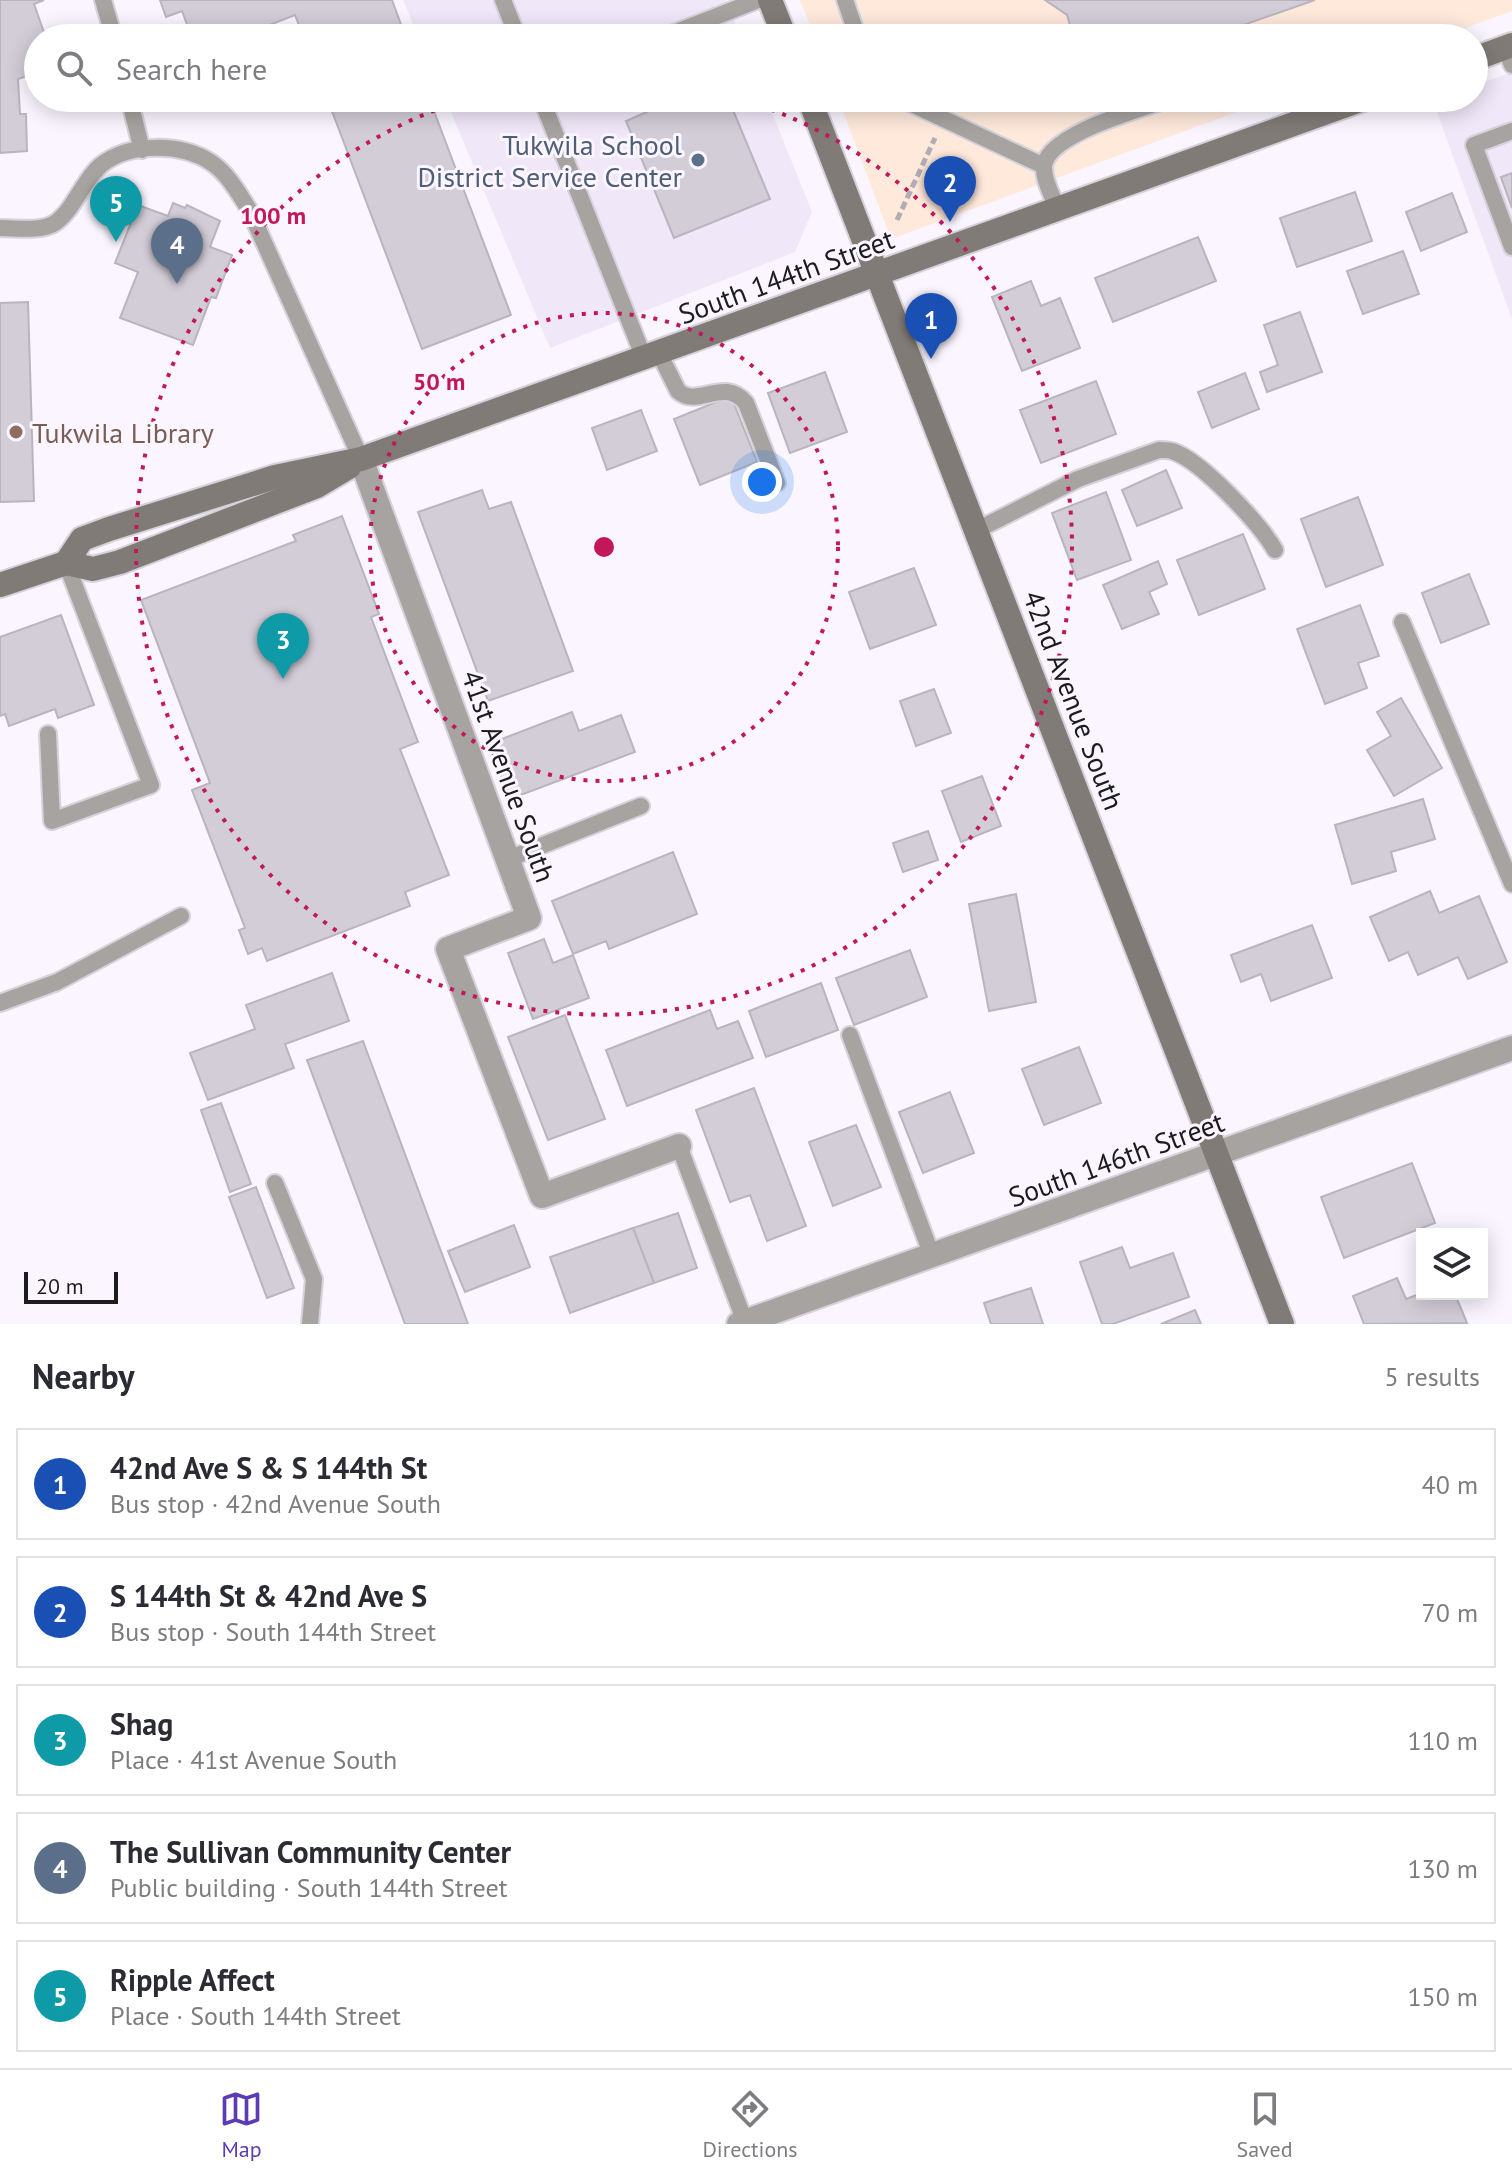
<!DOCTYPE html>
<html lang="en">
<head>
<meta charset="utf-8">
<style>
	body { margin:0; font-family:"PT Sans",sans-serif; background:#f7f7f7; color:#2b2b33 }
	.controls { position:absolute; right:24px; bottom:24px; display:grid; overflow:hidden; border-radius:0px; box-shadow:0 4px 20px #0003 }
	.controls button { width:72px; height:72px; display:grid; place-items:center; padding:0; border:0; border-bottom:2px solid #e1e1e2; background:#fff; color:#2b2b33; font:40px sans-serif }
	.scale { position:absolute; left:24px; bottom:20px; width:94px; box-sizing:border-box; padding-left:8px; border:4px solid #1c1b1e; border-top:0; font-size:22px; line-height:28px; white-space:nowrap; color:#1c1b1e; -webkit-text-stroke:6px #faf5ff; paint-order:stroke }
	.you { position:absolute; left:762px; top:482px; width:28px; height:28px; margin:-20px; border:6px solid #fff; border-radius:50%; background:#1a73e8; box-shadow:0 0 0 12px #1a73e833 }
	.badge { display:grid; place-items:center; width:52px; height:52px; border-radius:50%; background:#5c3cb4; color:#fff; font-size:26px; font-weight:700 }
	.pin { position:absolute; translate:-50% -66px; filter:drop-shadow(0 2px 4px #0008) }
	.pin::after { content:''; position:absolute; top:42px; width:28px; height:24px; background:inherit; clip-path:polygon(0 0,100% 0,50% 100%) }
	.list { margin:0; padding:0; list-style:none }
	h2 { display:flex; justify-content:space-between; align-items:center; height:104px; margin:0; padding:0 32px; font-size:34px }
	h2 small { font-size:26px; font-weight:400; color:#7c7c81 }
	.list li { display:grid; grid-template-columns:52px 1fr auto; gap:24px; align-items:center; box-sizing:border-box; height:112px; margin:0 16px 16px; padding:0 16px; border:2px solid #e1e1e2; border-radius:0px }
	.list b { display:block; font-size:30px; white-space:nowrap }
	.list p { margin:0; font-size:26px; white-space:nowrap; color:#7c7c81 }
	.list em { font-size:26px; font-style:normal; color:#7c7c81 }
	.icon { flex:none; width:44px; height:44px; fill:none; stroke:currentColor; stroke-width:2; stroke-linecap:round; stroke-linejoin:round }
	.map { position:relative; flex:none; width:1512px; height:1324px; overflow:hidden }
	.search { position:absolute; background:#fff; box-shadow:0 4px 20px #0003; left:24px; right:24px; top:24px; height:88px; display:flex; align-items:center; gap:20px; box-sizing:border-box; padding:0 28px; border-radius:44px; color:#7c7c81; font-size:30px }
	.sheet { height:744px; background:#fff }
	nav { display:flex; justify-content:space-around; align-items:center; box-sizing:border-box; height:112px; border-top:2px solid #e1e1e2; background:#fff; font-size:22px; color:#7c7c81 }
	nav a { display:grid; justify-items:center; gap:4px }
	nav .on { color:#5c3cb4 }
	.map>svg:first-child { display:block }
	.built { fill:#f0e7f8 }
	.education { fill:#ffe9db }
	.building { fill:#d2cdd7; stroke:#b9b4bd; stroke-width:2 }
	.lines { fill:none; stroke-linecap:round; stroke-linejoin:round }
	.lane-casing { stroke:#d6d2db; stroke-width:20 }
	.street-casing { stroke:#d6d2db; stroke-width:28 }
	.secondary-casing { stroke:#d6d2db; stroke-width:28 }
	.path { stroke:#b0adb4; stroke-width:5; stroke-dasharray:8 4; stroke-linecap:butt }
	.lane { stroke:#a7a3a1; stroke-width:16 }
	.street { stroke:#a7a3a1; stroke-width:24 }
	.secondary { stroke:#817b77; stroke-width:24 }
	.ring { fill:none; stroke:#c2185b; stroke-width:4; stroke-dasharray:4 8 }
	.service-dot { fill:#5c6f8a; stroke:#faf5ff; stroke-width:3 }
	.education-dot { fill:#8d6e63; stroke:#faf5ff; stroke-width:3 }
	.labels { text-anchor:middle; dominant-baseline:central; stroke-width:6; stroke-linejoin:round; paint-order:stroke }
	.service-label { font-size:28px; fill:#4e5e75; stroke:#faf5ff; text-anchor:end }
	.street-label { font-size:28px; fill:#1c1b1e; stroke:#faf5ff }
	.education-label { font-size:28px; fill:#785e54; stroke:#faf5ff; text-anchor:start }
	.centre { fill:#c2185b; stroke:#faf5ff; stroke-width:4 }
	.ring-label { font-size:24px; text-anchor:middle; font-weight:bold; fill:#c2185b; stroke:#faf5ff; stroke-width:6; stroke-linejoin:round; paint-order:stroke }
</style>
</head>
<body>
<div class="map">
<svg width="1512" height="1324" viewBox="0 0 1512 1324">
	<rect width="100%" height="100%" fill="#faf5ff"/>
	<!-- built -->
	<g class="built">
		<polygon points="403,0 726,0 741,38 419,38"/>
		<polygon points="1512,72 1512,319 1433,101 1441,98 1474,98 1474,86"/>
		<polygon points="445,98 766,98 812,212 795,252 550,348"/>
	</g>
	<!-- education -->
	<g class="education">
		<polygon points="800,0 1512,0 1512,11 1438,38 815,38"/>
		<polygon points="838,98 1275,98 891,239"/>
	</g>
	<!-- building -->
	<g class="building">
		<polygon points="0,0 44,0 34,4 46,38 38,38 38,72 18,79 20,114 26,114 27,151 0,153"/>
		<polygon points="160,0 392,0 406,38 304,38 295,15 236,38 192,38 182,11 166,17"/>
		<polygon points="1045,0 1315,0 1206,38 1074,38 1067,15"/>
		<polygon points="327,98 429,98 511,315 422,349"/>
		<polygon points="728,98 770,199 674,238 626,121 649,111 644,99 646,98"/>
		<polygon points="1512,173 1512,208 1501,177"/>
		<polygon points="1355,192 1372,241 1297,267 1280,218"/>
		<polygon points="1452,193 1467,232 1421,251 1406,212"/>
		<polygon points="173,203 185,208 187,205 220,221 210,247 232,255 216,298 211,297 193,345 120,318 138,272 115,263 138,205 168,216"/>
		<polygon points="1198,237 1216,281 1113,322 1095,278"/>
		<polygon points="1403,251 1419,294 1363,314 1347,271"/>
		<polygon points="1031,281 1041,306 1060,298 1080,348 1022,371 992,297"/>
		<polygon points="28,302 34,501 0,502 0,303"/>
		<polygon points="1300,312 1322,372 1267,392 1260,372 1278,365 1264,325"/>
		<polygon points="825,372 847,432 790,453 768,393"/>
		<polygon points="1245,373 1259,409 1212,428 1198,392"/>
		<polygon points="1096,381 1116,434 1041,463 1020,410"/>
		<polygon points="731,396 757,462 700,485 674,419"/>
		<polygon points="641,410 657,451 607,470 592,428"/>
		<polygon points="1166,470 1182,508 1137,526 1122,490"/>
		<polygon points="482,490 489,509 511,502 573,671 488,701 418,512"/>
		<polygon points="1106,492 1131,560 1077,580 1052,513"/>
		<polygon points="1358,497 1383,565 1326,587 1301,519"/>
		<polygon points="342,516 379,614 371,617 418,742 400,749 449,875 405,892 410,906 267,961 262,948 248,954 239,930 245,928 192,790 210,783 141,600 296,541 293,535"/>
		<polygon points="1243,534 1265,589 1199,615 1177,560"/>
		<polygon points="1158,561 1167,584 1149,592 1159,614 1122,629 1103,585"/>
		<polygon points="914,568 936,625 870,649 849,592"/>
		<polygon points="1469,574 1489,624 1441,643 1422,593"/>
		<polygon points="1360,605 1379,656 1358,663 1367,688 1325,704 1297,629"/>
		<polygon points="61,615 94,705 58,718 55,709 9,726 5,714 0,716 0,637"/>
		<polygon points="934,689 951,733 916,746 900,701"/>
		<polygon points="1401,698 1442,768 1394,796 1367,750 1391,736 1377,712"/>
		<polygon points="572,712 579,731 621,715 635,752 510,799 489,744"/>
		<polygon points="982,776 1001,826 961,842 942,791"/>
		<polygon points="1423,799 1435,839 1391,852 1396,871 1352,884 1335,825"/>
		<polygon points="928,831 938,860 903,872 893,843"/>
		<polygon points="673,852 697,914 609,949 606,941 573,954 552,901"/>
		<polygon points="1430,891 1439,913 1479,896 1507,962 1468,979 1458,957 1418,975 1408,952 1389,961 1370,917"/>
		<polygon points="1016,894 1036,1002 989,1011 969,904"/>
		<polygon points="1312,925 1332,978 1271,1001 1261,974 1241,982 1231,955"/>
		<polygon points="544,939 553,963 573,955 589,998 533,1019 508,953"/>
		<polygon points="910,950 927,997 854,1025 836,978"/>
		<polygon points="332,973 349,1021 285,1044 294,1068 208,1100 190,1053 255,1029 246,1005"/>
		<polygon points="821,983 838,1030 766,1057 749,1011"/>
		<polygon points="710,1010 717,1029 738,1021 753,1058 627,1106 606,1050"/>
		<polygon points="565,1015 605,1119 548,1140 508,1037"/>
		<polygon points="363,1041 468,1324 405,1324 307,1060"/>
		<polygon points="1079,1047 1101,1103 1044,1125 1022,1069"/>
		<polygon points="754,1088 806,1226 767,1241 750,1195 730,1202 696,1110"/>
		<polygon points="950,1092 974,1153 923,1173 899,1112"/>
		<polygon points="221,1103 251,1184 230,1192 201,1110"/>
		<polygon points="856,1125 881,1187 833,1206 809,1142"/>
		<polygon points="1412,1163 1435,1223 1344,1258 1321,1197"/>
		<polygon points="256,1187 294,1288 267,1298 229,1197"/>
		<polygon points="678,1213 697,1268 654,1283 633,1228"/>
		<polygon points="514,1225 530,1267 465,1292 448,1251"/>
		<polygon points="633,1228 654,1283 570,1313 550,1257"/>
		<polygon points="1122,1247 1130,1268 1173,1253 1189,1297 1113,1324 1102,1324 1080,1262"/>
		<polygon points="1397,1278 1406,1299 1422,1293 1455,1294 1467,1323 1364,1324 1353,1296"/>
		<polygon points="1031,1288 1043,1324 991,1324 984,1303"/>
		<polygon points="1195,1310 1201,1324 1161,1324"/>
	</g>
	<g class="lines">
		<defs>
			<g id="lane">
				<polyline points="103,0 114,38"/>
				<polyline points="503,0 518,38"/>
				<polyline points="845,0 858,38"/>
				<polyline points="661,38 758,0"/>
				<polyline points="1337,38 1344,38"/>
				<polyline points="1505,47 1512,65"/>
				<polyline points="129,98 142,150"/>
				<polyline points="541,98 644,358"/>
				<polyline points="899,98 1044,166"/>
				<polyline points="1512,131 1474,145 1512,247"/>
				<path d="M1058,210C1053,197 1044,182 1044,168C1044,134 1145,108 1172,98"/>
				<path d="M0,228C16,228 41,232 55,223C74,210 83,180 101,165C130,142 182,143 212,163C229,175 239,194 250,211L361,459"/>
				<path d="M659,353L678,391C698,409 723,376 746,403L777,483"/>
				<path d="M977,530L1078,479L1159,450C1160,450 1171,450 1172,451C1201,460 1260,524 1275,550"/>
				<polyline points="1402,622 1512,884"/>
				<polyline points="48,734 52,821 151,785 66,563"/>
				<polyline points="508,859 641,806"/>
				<polyline points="0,1003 57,982 181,916"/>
				<polyline points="850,1035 932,1256"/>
				<polyline points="679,1146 745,1322"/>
				<polyline points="275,1183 314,1279 310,1324"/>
			</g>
			<g id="street">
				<polyline points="361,459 529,918 448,949 542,1196 679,1146"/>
				<polyline points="739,1324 1512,1048"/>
			</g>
			<g id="secondary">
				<polyline points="770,0 785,38"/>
				<polyline points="1474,59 1512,45"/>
				<polyline points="809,98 1282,1324"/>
				<polyline points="66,563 82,539 109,529 275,477 361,459 1366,98"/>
				<polyline points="0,585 66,563 93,569 120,562 317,486 349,467"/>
			</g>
		</defs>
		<!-- lane casing -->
		<use href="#lane" class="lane-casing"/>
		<!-- street casing -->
		<use href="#street" class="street-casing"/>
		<!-- secondary casing -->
		<use href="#secondary" class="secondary-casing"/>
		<!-- path -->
		<polyline class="path" points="897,220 935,138"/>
		<!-- lane -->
		<use href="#lane" class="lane"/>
		<!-- street -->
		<use href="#street" class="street"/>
		<!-- secondary -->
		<use href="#secondary" class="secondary"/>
	</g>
	<!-- distance rings -->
	<g class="ring">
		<circle cx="604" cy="547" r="234"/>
		<path d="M737 98A468 468 0 1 1 471 98"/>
	</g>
	<!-- markers -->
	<circle class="service-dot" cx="698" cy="160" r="8"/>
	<circle class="education-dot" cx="16" cy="432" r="8"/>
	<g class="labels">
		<!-- service labels -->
		<g class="service-label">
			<text x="682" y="144">Tukwila School<tspan x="682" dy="32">District Service Center</tspan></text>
		</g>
		<!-- street labels -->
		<g class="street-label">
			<text transform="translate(786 276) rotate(-20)">South 144th Street</text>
			<text transform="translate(1074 700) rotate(69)">42nd Avenue South</text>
			<text transform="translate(509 776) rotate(70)">41st Avenue South</text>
			<text transform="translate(1116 1159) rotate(-20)">South 146th Street</text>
		</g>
		<!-- education labels -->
		<g class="education-label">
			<text x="32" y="432">Tukwila Library</text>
		</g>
	</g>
	<circle cx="604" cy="547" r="12" class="centre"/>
	<g class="ring-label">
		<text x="273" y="224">100 m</text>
		<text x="439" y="390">50 m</text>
	</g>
</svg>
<div class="controls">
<button><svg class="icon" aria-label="layers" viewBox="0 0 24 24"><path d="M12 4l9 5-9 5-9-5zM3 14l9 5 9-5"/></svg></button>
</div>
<div class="scale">20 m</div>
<div class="you"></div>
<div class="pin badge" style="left:931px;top:359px;background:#1a4fb4">1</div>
<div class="pin badge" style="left:950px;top:222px;background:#1a4fb4">2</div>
<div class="pin badge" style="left:283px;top:679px;background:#0f9aa8">3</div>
<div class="pin badge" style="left:177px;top:284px;background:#5c6f8a">4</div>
<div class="pin badge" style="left:116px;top:242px;background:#0f9aa8">5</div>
<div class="search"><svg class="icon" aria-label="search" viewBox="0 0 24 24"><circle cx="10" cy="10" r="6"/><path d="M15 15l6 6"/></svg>Search here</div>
</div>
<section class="sheet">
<h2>Nearby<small>5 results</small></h2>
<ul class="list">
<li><span class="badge" style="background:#1a4fb4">1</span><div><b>42nd Ave S &amp; S 144th St</b><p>Bus stop · 42nd Avenue South</p></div><em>40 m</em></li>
<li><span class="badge" style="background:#1a4fb4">2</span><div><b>S 144th St &amp; 42nd Ave S</b><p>Bus stop · South 144th Street</p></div><em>70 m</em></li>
<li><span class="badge" style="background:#0f9aa8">3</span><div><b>Shag</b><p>Place · 41st Avenue South</p></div><em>110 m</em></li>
<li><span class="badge" style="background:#5c6f8a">4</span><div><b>The Sullivan Community Center</b><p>Public building · South 144th Street</p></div><em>130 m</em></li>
<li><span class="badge" style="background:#0f9aa8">5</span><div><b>Ripple Affect</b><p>Place · South 144th Street</p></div><em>150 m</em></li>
</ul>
</section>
<nav>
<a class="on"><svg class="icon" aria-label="map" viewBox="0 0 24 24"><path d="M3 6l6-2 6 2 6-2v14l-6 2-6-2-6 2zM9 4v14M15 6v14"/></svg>Map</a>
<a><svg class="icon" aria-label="directions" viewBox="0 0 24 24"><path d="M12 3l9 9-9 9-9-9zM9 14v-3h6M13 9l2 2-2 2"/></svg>Directions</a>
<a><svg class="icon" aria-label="saved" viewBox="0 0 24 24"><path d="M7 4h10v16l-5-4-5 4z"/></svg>Saved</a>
</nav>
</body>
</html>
